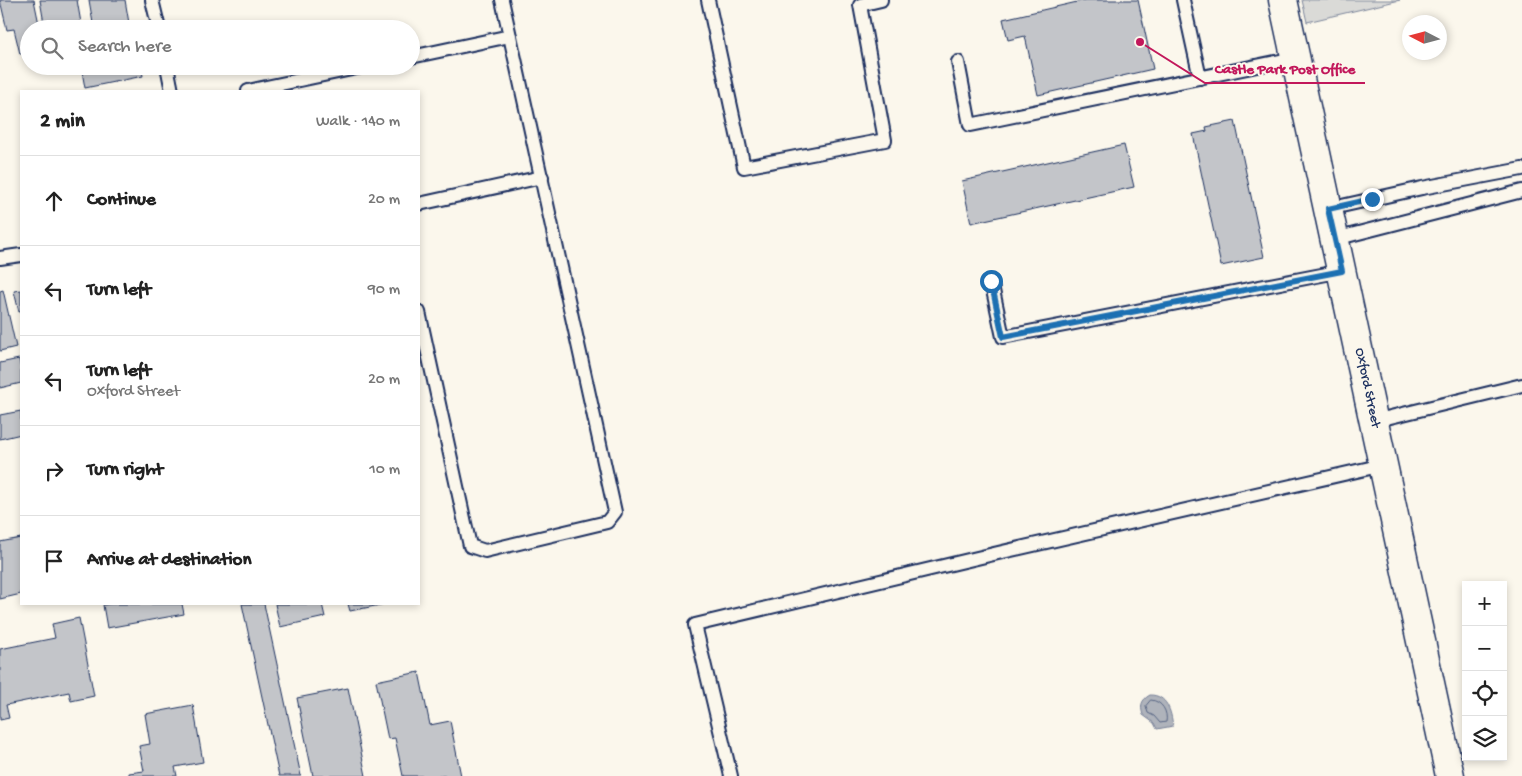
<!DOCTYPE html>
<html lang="en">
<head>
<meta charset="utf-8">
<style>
	body { margin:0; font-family:"Gochi Hand",sans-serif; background:#f2f2f2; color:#222 }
	.controls { position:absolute; right:15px; bottom:15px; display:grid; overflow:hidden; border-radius:0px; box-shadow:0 2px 8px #0003 }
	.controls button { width:45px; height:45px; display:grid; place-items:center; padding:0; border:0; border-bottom:1px solid #e0e0e0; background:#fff; color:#222; font:25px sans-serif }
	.compass { position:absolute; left:1402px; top:15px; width:45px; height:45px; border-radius:50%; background:#fff; box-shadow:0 2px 8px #0003; rotate:276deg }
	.stop { position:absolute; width:15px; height:15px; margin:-11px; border:4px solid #1f6fb2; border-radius:50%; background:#fff }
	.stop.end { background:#1f6fb2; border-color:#fff; box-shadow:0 1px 5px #0008 }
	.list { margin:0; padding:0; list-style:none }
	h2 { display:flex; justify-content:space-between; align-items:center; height:65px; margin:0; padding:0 20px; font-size:21px }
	h2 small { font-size:16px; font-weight:400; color:#767676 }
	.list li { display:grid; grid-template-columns:32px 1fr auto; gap:15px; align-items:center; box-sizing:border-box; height:90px; padding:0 20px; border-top:1px solid #e0e0e0 }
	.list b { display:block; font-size:19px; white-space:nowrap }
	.list p { margin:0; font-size:16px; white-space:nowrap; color:#767676 }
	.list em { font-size:16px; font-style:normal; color:#767676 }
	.icon { flex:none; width:28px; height:28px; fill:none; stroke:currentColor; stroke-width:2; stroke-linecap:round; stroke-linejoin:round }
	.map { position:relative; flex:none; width:1522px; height:776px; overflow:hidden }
	.search { position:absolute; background:#fff; box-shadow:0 2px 8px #0003; left:20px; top:20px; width:400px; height:55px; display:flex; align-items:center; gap:12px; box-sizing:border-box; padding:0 18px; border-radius:28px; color:#767676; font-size:19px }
	.panel { position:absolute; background:#fff; box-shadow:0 2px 8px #0003; left:20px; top:90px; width:400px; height:515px; border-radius:0px }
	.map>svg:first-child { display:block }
	.green { fill:#dadad7; stroke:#7a849a }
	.water { fill:#afb3bb; stroke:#747e96 }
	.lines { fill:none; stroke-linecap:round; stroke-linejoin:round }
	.shore { stroke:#566483; stroke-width:1 }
	.building { fill:#c3c5c9; stroke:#1b2f5e }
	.lane-casing { stroke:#1b2f5e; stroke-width:16 }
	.secondary-casing { stroke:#1b2f5e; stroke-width:31 }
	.lane { stroke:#fbf7ec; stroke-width:12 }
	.secondary { stroke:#fbf7ec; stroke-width:28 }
	.route { stroke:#1f6fb2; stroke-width:6 }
	.labels { text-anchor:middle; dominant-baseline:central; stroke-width:4; stroke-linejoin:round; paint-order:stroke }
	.street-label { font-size:14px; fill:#1b2f5e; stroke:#fbf7ec }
	.leader { fill:none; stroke:#c2185b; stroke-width:2 }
	.callout-dot { fill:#c2185b; stroke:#fbf7ec; stroke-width:2 }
	.callout-label { font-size:15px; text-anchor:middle; font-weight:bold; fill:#c2185b; stroke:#fbf7ec; stroke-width:4; stroke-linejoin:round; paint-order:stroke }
</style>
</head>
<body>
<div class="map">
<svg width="1522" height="776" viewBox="0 0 1522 776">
	<rect width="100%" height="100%" fill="#fbf7ec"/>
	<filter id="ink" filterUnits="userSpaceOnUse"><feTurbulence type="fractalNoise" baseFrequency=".02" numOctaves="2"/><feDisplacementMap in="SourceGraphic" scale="10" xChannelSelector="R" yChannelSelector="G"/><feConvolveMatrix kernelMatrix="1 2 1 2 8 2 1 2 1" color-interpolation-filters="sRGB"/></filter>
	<g filter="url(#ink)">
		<!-- green -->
		<polygon class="green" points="1302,0 1400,0 1307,22"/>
		<!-- water -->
		<path class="water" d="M1150,695C1167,695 1171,711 1173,726L1157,729L1154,723L1143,715C1140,706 1141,700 1150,695Z"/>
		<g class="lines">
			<!-- shore -->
			<path class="shore" d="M1151,700C1162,701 1168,712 1166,722L1160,723L1154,716L1148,713L1146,706Z"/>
		</g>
		<!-- building -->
		<g class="building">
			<polygon points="0,0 34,0 40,29 29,29 29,53 20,54 14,29 7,30"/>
			<polygon points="40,0 77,0 82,29 60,29 60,27 45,29"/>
			<polygon points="89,0 125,0 130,29 94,29"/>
			<polygon points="1086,0 1138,0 1153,69 1038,95 1025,36 1008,40 1003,19"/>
			<polygon points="81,66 141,66 143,76 85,88"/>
			<polygon points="1235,121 1264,257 1221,266 1193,134 1207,131 1206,127"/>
			<polygon points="1124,145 1134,187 971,223 962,181"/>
			<polygon points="3,290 16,347 0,351 0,291"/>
			<polygon points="21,290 21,311 19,312 14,291"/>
			<polygon points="19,359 21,370 21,383 0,388 0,363"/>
			<polygon points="21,411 21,434 0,439 0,415"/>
			<polygon points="21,538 21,594 0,599 0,542"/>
			<polygon points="111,604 182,604 184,614 107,628 103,605"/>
			<polygon points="242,604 264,604 301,776 279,776"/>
			<polygon points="275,604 322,604 325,617 280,627"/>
			<polygon points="348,604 385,604 350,611"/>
			<polygon points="79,618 94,696 71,701 69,692 6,705 9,718 0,720 0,649 55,638 52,624"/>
			<polygon points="419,672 430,725 450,721 461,776 403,776 395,738 388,739 376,681"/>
			<polygon points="348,688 366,776 313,776 297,698"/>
			<polygon points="193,705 203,762 175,767 177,776 129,776 129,773 144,771 139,746 150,744 145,714"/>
		</g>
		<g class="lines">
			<defs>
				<g id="lane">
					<polyline points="152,0 159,29"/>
					<polyline points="708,0 744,167 885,140 860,5 881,0"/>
					<polyline points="1183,0 1200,78"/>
					<polyline points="411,57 510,36"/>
					<polyline points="958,62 970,125 1295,58"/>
					<polyline points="167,66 172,91"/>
					<polyline points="248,91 366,66"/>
					<polyline points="419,204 542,177"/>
					<polyline points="1328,209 1422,188 1522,169"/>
					<polyline points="1335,239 1522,191"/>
					<polyline points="0,258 21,255"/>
					<polyline points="991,281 1003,337 1342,271"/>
					<polyline points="419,312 470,546 485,551 607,522 615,512 502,0"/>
					<polyline points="1374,421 1522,385"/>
					<polyline points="731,776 695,625 998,553 1383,465"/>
				</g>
				<polyline id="secondary" points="1283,0 1450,776"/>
			</defs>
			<!-- lane casing -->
			<use href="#lane" class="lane-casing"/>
			<!-- secondary casing -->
			<use href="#secondary" class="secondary-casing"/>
			<!-- lane -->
			<use href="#lane" class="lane"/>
			<!-- secondary -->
			<use href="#secondary" class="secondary"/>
		</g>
	</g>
	<g class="lines" filter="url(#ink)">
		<!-- route -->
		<polyline class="route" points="991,281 1003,337 1342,271 1328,209 1372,199"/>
	</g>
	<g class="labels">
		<!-- street labels -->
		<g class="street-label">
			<text transform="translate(1367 388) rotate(78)">Oxford Street</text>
		</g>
	</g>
	<!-- callouts -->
	<path class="leader" d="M1140 42L1205 83H1365"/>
	<circle class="callout-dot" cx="1140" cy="42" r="5"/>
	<g class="callout-label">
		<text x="1285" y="73">Castle Park Post Office</text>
	</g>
</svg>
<div class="controls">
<button>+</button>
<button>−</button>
<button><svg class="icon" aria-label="locate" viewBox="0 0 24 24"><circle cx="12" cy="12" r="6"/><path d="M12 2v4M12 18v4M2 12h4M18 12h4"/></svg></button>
<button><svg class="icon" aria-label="layers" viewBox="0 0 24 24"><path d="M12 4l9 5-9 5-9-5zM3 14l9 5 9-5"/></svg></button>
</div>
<svg class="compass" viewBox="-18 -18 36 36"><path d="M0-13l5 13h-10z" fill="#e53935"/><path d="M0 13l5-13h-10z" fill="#767676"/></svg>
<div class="stop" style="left:991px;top:281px"></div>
<div class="stop end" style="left:1372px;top:199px"></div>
<div class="search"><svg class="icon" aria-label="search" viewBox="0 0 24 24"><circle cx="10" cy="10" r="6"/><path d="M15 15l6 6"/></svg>Search here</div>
<section class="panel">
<h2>2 min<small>Walk · 140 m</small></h2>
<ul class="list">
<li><svg class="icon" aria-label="ahead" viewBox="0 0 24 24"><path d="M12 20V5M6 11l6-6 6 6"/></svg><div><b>Continue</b></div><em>20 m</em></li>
<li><svg class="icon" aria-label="left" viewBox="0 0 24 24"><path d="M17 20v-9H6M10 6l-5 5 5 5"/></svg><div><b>Turn left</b></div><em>90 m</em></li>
<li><svg class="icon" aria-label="left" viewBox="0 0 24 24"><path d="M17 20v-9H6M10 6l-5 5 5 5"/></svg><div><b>Turn left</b><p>Oxford Street</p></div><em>20 m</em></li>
<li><svg class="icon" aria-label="right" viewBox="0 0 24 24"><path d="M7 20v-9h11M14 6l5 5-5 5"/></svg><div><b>Turn right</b></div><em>10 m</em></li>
<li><svg class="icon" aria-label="arrive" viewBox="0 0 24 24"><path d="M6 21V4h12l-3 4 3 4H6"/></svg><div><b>Arrive at destination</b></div></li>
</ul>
</section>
</div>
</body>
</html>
